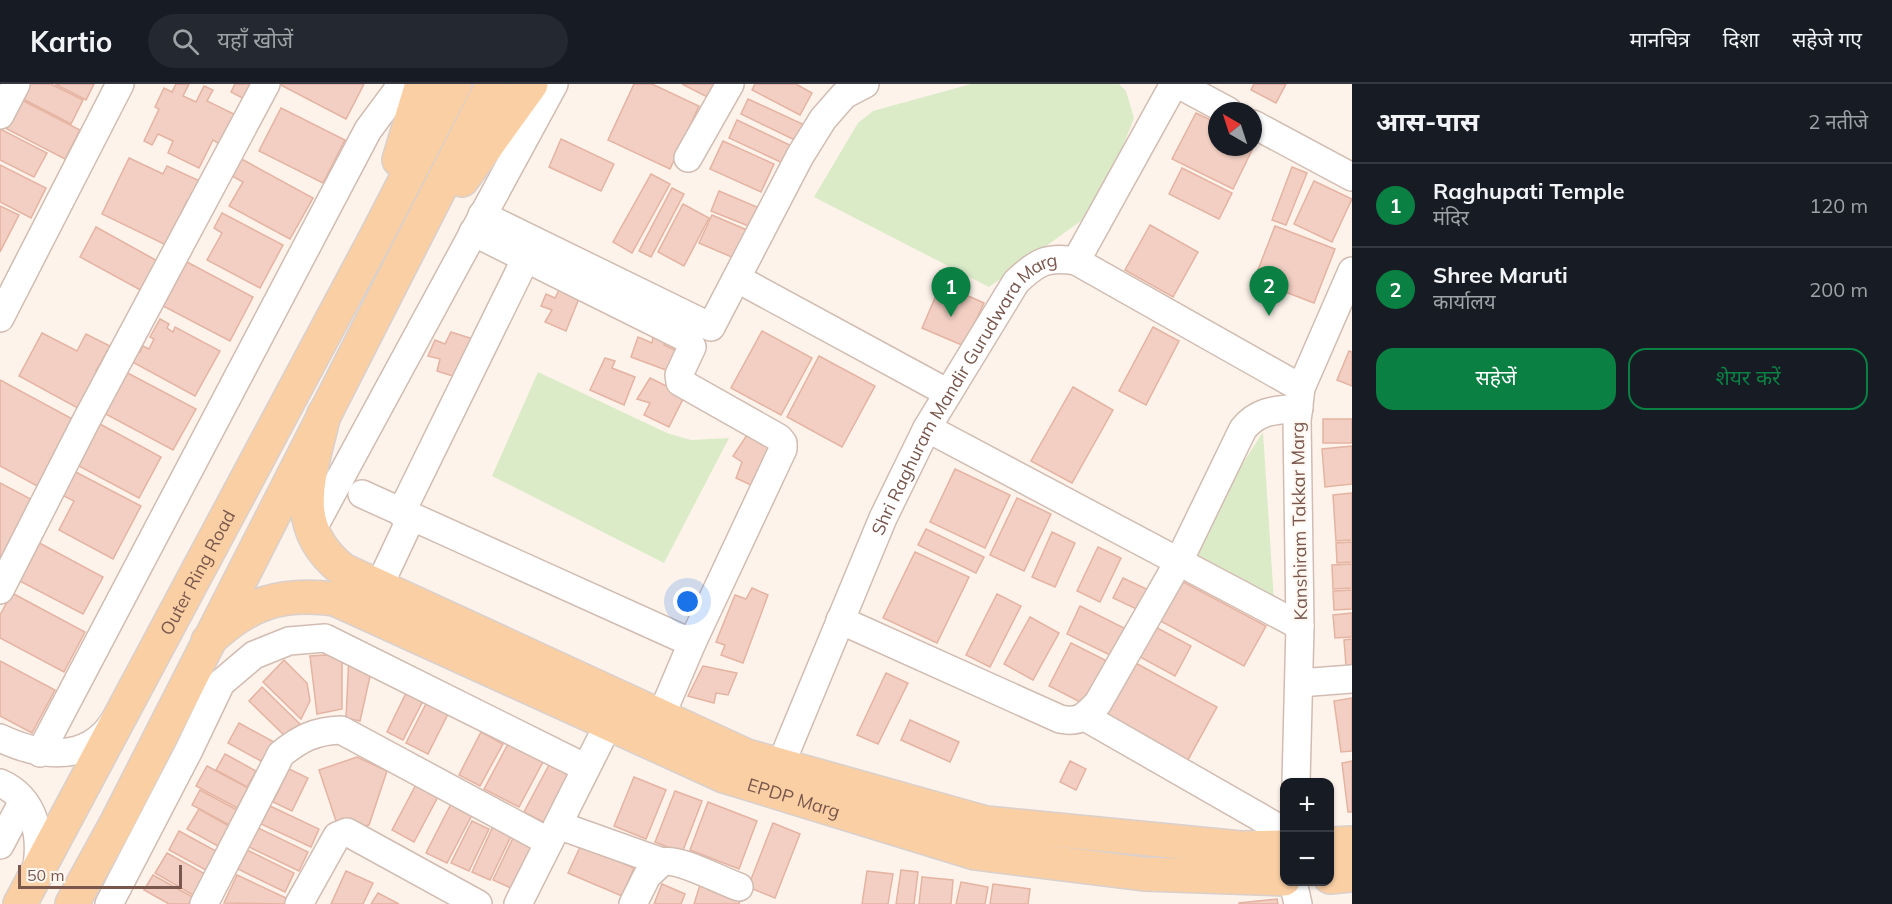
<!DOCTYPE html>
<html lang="hi">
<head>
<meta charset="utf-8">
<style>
	body { margin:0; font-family:Mulish,"Noto Sans Devanagari",sans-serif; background:#242831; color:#f1f3f6 }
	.controls { position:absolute; right:18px; bottom:18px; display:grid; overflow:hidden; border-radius:12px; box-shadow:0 2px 4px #0004 }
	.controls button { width:54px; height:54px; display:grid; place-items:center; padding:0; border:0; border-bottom:2px solid #363941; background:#171b24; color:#f1f3f6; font:30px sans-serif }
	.compass { position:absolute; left:1208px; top:18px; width:54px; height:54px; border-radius:50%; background:#171b24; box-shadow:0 2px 4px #0004; rotate:321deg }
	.scale { position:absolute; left:18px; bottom:15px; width:164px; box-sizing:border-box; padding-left:6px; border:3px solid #79574d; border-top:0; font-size:16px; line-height:21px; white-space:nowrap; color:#79574d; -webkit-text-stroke:4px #fff8f2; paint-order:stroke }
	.you { position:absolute; left:688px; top:518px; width:21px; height:21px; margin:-15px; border:4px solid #fff; border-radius:50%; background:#1a73e8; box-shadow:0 0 0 9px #1a73e833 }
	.badge { display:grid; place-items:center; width:39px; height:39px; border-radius:50%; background:#0b8043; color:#fff; font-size:20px; font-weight:700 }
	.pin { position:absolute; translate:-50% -50px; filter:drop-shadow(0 2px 3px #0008) }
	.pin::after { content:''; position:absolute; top:32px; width:21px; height:18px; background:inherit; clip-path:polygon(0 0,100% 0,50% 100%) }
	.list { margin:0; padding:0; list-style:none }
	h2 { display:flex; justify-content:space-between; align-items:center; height:78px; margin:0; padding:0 24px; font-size:26px }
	h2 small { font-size:20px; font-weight:400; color:#9ea1a6 }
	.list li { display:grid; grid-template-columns:39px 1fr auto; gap:18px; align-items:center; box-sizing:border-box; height:84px; padding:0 24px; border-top:2px solid #363941 }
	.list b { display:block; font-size:22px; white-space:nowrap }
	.list p { margin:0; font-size:20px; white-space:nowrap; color:#9ea1a6 }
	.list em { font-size:20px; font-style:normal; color:#9ea1a6 }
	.actions { display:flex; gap:12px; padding:18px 24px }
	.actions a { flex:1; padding:14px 0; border:2px solid #0b8043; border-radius:18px; text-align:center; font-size:21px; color:#0b8043 }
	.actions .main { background:#0b8043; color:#fff }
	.icon { flex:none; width:33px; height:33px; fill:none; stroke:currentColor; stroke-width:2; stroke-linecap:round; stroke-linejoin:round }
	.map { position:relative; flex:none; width:1352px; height:820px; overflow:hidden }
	header { display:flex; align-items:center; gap:36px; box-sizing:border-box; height:84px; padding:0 30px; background:#171b24; border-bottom:2px solid #363941 }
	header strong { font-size:28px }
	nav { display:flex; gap:33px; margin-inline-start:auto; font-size:21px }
	.search { width:420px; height:54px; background:#242831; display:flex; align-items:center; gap:15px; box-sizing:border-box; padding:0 21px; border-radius:33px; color:#9ea1a6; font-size:22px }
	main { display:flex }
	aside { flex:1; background:#171b24 }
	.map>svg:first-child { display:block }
	.green { fill:#dbebc8 }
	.building { fill:#f2cfc2; stroke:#e5b3a2; stroke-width:1.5 }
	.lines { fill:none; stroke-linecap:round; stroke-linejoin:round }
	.minor-casing { stroke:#d2bcb2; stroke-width:30 }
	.major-casing { stroke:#d9d0cd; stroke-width:36 }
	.minor { stroke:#fff; stroke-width:27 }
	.major { stroke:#facfa4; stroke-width:33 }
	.labels { text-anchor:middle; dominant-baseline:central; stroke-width:4.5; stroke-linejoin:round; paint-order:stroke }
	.street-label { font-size:18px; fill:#79574d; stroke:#fff8f2 }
</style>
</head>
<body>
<header>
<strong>Kartio</strong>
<div class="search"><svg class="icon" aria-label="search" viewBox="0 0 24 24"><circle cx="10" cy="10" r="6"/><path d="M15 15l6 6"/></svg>यहाँ खोजें</div>
<nav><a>मानचित्र</a><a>दिशा</a><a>सहेजे गए</a></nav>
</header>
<main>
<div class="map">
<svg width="1352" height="820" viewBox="0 0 1352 820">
	<rect width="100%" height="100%" fill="#fdf3eb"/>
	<!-- green -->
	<g class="green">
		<polygon points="971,0 1119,0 1126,7 1134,34 1099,124 989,203 814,113 858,39 873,27"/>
		<polygon points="538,288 667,349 691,356 729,354 664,479 492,392"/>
		<polygon points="1263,348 1274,517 1185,469"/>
	</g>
	<!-- building -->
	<g class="building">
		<polygon points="29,0 51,0 83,16 71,40 21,14"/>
		<polygon points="55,0 94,0 86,16"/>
		<polygon points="176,0 189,0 183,12 196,18 204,2 213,6 207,17 236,31 221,61 213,56 199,84 168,69 173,57 158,50 152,61 144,57 159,25 155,23 164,4 172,8"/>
		<polygon points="235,0 253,0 250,18 231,8"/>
		<polygon points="279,0 364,0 346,35"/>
		<polygon points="634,0 652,0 699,22 670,85 608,56"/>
		<polygon points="682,0 726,0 717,18"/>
		<polygon points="755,0 796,0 812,9 800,31 752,6"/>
		<polygon points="1254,0 1286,0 1276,19 1251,6"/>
		<polygon points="18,14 80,46 65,75 3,43"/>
		<polygon points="748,15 809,43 801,59 741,30"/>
		<polygon points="281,24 345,56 323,99 259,67"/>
		<polygon points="1196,29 1217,39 1217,63 1253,63 1253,57 1256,58 1233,105 1172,75"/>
		<polygon points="737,36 796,64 787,81 729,54"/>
		<polygon points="0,45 47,69 34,93 0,76"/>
		<polygon points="561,55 614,80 601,107 549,83"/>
		<polygon points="723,57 774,80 761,108 710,85"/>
		<polygon points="234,71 313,114 290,155 229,122 243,98 225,88"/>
		<polygon points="129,74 163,90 167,82 202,98 192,119 187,117 166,161 102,130"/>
		<polygon points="0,81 46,104 31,134 0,118"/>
		<polygon points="1292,83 1307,89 1286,141 1272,136"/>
		<polygon points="1182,84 1232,109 1219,135 1169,110"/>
		<polygon points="651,90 670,100 632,169 613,158"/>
		<polygon points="1314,97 1352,115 1332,158 1294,140"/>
		<polygon points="672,104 684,110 651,173 639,167"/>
		<polygon points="719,107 764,126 756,145 711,127"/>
		<polygon points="683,120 709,134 684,182 658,168"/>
		<polygon points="0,122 19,131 0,168"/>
		<polygon points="222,129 283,161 260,204 207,176 222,149 214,144"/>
		<polygon points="712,131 754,149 741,177 699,159"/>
		<polygon points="1150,141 1198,168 1173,213 1125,186"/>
		<polygon points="1275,142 1335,165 1314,219 1254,196"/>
		<polygon points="96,143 161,179 144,208 80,173"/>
		<polygon points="187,178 253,213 230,257 163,222"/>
		<polygon points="563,198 582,207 566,247 545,238 552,226 541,222 546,210 555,214"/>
		<polygon points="941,200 984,219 964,262 922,244"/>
		<polygon points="160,235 169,240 167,244 173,248 175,243 220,267 195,312 127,275 133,265 140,268 143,262 149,265 154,255 150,253"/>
		<polygon points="1153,243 1179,257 1146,321 1119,307"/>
		<polygon points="654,247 668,251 664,261 677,267 671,288 631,273 638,253 652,259"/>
		<polygon points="762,247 812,274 781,331 731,304"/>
		<polygon points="451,248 473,255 456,293 437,287 440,275 428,272 435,256 445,260"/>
		<polygon points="42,249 77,267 86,250 110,262 96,287 105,291 85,328 19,292"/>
		<polygon points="1349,267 1352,268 1352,302 1337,296"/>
		<polygon points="819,272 875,302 842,363 787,333"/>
		<polygon points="605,274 615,277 612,284 635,293 624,321 590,306"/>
		<polygon points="122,286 196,325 173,366 100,327"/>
		<polygon points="650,294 685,311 669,343 644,331 650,319 637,315"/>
		<polygon points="0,296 78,338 41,404 0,382"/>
		<polygon points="1073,303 1113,326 1072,399 1031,377"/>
		<rect x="1323" y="335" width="29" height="24"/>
		<polygon points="100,340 161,373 139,414 77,381"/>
		<polygon points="749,348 775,360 753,402 736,394 742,378 733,372"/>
		<polygon points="1352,362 1352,400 1325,403 1322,365"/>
		<polygon points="68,384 141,422 113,475 59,446 74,417 56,408"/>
		<polygon points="955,385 1010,411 985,464 930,438"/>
		<polygon points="0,399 40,420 0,496"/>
		<polygon points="1352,409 1352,456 1336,457 1333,411"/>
		<polygon points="1017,414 1051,430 1024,487 990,471"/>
		<polygon points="926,445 984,473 976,489 918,461"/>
		<polygon points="1052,448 1075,459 1055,503 1032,493"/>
		<polygon points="32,455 103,493 83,530 12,493"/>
		<polygon points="1352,458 1352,478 1337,479 1336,459"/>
		<polygon points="1098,463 1121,474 1100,518 1077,507"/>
		<polygon points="915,468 969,493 937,559 883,534"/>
		<polygon points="1352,480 1352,504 1333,505 1332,481"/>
		<polygon points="1123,494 1155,509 1145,529 1113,514"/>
		<polygon points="1176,494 1266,542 1244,582 1155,534"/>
		<polygon points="752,504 768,511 743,579 721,571 725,561 716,558 735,511 746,515"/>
		<polygon points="1352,506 1352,525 1334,526 1333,507"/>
		<polygon points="12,509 85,548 64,588 0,554 0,531"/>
		<polygon points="997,510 1021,522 990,583 966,571"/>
		<polygon points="1080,522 1130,547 1116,574 1067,550"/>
		<polygon points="1352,529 1352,553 1335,554 1333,531"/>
		<polygon points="1030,533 1059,549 1033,596 1004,580"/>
		<polygon points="1148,539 1191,562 1175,592 1131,568"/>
		<polygon points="1352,555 1352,581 1346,582 1344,556"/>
		<polygon points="1071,559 1109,578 1086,621 1049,602"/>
		<polygon points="342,570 342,625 317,630 310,572"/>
		<polygon points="349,571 373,579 360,637 346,634"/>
		<polygon points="284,576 307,599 310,617 301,635 263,598"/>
		<polygon points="1130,576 1217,623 1184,683 1097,636"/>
		<polygon points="0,577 55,606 32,649 0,632"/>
		<polygon points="703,582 737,589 728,611 716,609 714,619 688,612"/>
		<polygon points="886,589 908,599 878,660 857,651"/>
		<polygon points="262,603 300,640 287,654 249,617"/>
		<polygon points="409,603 426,611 403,656 387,648"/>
		<polygon points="430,612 452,622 428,670 406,659"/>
		<polygon points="1352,614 1352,667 1341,668 1334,617"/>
		<polygon points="910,636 959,658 950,678 901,656"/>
		<polygon points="239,639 283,663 272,683 228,659"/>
		<polygon points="481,648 503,660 480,702 459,691"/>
		<polygon points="508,660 543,678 519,723 484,705"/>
		<polygon points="225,670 256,687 247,703 216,686"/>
		<polygon points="357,673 387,687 369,741 339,746 319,686"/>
		<polygon points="1070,677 1086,685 1076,706 1060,698"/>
		<polygon points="1352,677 1352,728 1348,728 1342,679"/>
		<polygon points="549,681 569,691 545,739 524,728"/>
		<polygon points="207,682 254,707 243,727 196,702"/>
		<polygon points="289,685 308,694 292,727 273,718"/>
		<polygon points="634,693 666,706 646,755 614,742"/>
		<polygon points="419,695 441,707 414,758 392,746"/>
		<polygon points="200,706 239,727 231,742 192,721"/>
		<polygon points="675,707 702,717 682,769 655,758"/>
		<polygon points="452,718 473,729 447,779 426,769"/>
		<polygon points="708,718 757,737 739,785 690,766"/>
		<polygon points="270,722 319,745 311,763 261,740"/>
		<polygon points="199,725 236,746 225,766 187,745"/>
		<polygon points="472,737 489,745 469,787 451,779"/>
		<polygon points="495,738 514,746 490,796 472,788"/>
		<polygon points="773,739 800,750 775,814 748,803"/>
		<polygon points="254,742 308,768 299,787 245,761"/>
		<polygon points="179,747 225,772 215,791 169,766"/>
		<polygon points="513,754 533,763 513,805 493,796"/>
		<polygon points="581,761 634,784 622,812 568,789"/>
		<polygon points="247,766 294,789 285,808 238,785"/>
		<polygon points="167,769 205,790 193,811 155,789"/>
		<polygon points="901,786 918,788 914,820 896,820"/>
		<polygon points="346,787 373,799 363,820 331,820"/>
		<polygon points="867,787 893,790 888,820 862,820"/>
		<polygon points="153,791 198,816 195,820 169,820 144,806"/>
		<polygon points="237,791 288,815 286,820 224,819"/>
		<polygon points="922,793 953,796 951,820 919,820"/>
		<polygon points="701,798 742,810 739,820 694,820"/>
		<polygon points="961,798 988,803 985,820 956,820"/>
		<polygon points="662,800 685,810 681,820 654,820"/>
		<polygon points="993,800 1030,805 1028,820 990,820"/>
		<polygon points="378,809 399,820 371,820"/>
		<polygon points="1277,815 1278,820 1239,820 1239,819"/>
	</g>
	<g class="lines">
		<defs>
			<g id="minor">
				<polyline points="1178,0 1228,27"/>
				<polyline points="0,31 16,0"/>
				<polyline points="1253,40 1352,93"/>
				<polyline points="688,74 730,0"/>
				<polyline points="482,131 711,243 800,72 823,35 844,11 865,0"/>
				<polyline points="1076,177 1174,0"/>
				<polyline points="738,195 948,309"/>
				<polyline points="0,234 120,0"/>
				<polyline points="927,344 1300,542"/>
				<polyline points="362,410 692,559 783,365 783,359 779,354 680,298 679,291 692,263 688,255 473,148"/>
				<polyline points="401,429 526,174"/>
				<polyline points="311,448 554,0"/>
				<polyline points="379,502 411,434"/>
				<polyline points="0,506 86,337 266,0"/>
				<path d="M840,536L1060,635C1079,639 1085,633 1098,619L1179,477L1243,345C1258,326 1276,326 1299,324"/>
				<polyline points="1299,599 1352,595"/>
				<polyline points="661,632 692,559"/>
				<polyline points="1085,633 1284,747"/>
				<path d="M0,654C38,672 86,680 113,639"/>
				<polyline points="40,669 368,46 402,0"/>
				<polyline points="1296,698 1300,542 1297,337 1301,304 1352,187"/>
				<path d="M0,699C35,714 43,753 36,787"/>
				<path id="s1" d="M773,699L883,434L927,344L1016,198C1037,178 1047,172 1076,177L1301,304"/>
				<path d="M558,741L662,778C678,773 721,797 739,803"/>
				<polyline points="0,761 23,717"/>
				<polyline points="1293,798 1298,820"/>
				<polyline points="109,820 189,666 221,599 254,571 289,557 325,554 586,684"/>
				<path d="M204,820L281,670C301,654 315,647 341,646L549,758"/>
				<polyline points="299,820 337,752 347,748 478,820"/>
				<polyline points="518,820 617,623"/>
				<polyline points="633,820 647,792 662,778"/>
			</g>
			<g id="major">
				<polyline points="399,76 422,0"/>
				<polyline points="462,96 531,0"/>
				<path d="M324,330C311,389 286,441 343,486L747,672L986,739L1241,764L1284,763"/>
				<path id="s2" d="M208,557C248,519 280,508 335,515L724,692L975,769L1144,790L1284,795"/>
				<polyline points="1330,760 1352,759"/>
				<polyline points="1330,793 1352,791"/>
				<path id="s3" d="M20,820L375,155L455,0"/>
				<polyline points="72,820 116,740 493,0"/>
			</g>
		</defs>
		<!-- minor casing -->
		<use href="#minor" class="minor-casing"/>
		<!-- major casing -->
		<use href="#major" class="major-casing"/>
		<!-- minor -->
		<use href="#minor" class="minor"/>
		<!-- major -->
		<use href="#major" class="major"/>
	</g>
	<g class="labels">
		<!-- street labels -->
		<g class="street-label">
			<text stroke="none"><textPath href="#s1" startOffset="438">Shri Raghuram Mandir Gurudwara Marg</textPath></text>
			<text transform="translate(1299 437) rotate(-91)">Kanshiram Takkar Marg</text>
			<text stroke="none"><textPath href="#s3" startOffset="376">Outer Ring Road</textPath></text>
			<text stroke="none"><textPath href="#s2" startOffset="640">EPDP Marg</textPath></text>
		</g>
	</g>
</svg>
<div class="controls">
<button>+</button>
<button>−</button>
</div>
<svg class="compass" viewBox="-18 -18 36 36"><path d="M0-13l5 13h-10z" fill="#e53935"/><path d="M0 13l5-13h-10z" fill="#9ea1a6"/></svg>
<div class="scale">50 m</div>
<div class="you"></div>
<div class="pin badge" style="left:951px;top:233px">1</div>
<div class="pin badge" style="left:1269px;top:232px">2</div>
</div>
<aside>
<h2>आस-पास<small>2 नतीजे</small></h2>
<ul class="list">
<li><span class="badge">1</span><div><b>Raghupati Temple</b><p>मंदिर</p></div><em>120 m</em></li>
<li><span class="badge">2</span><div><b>Shree Maruti</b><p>कार्यालय</p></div><em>200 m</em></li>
</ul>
<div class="actions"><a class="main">सहेजें</a><a>शेयर करें</a></div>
</aside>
</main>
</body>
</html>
